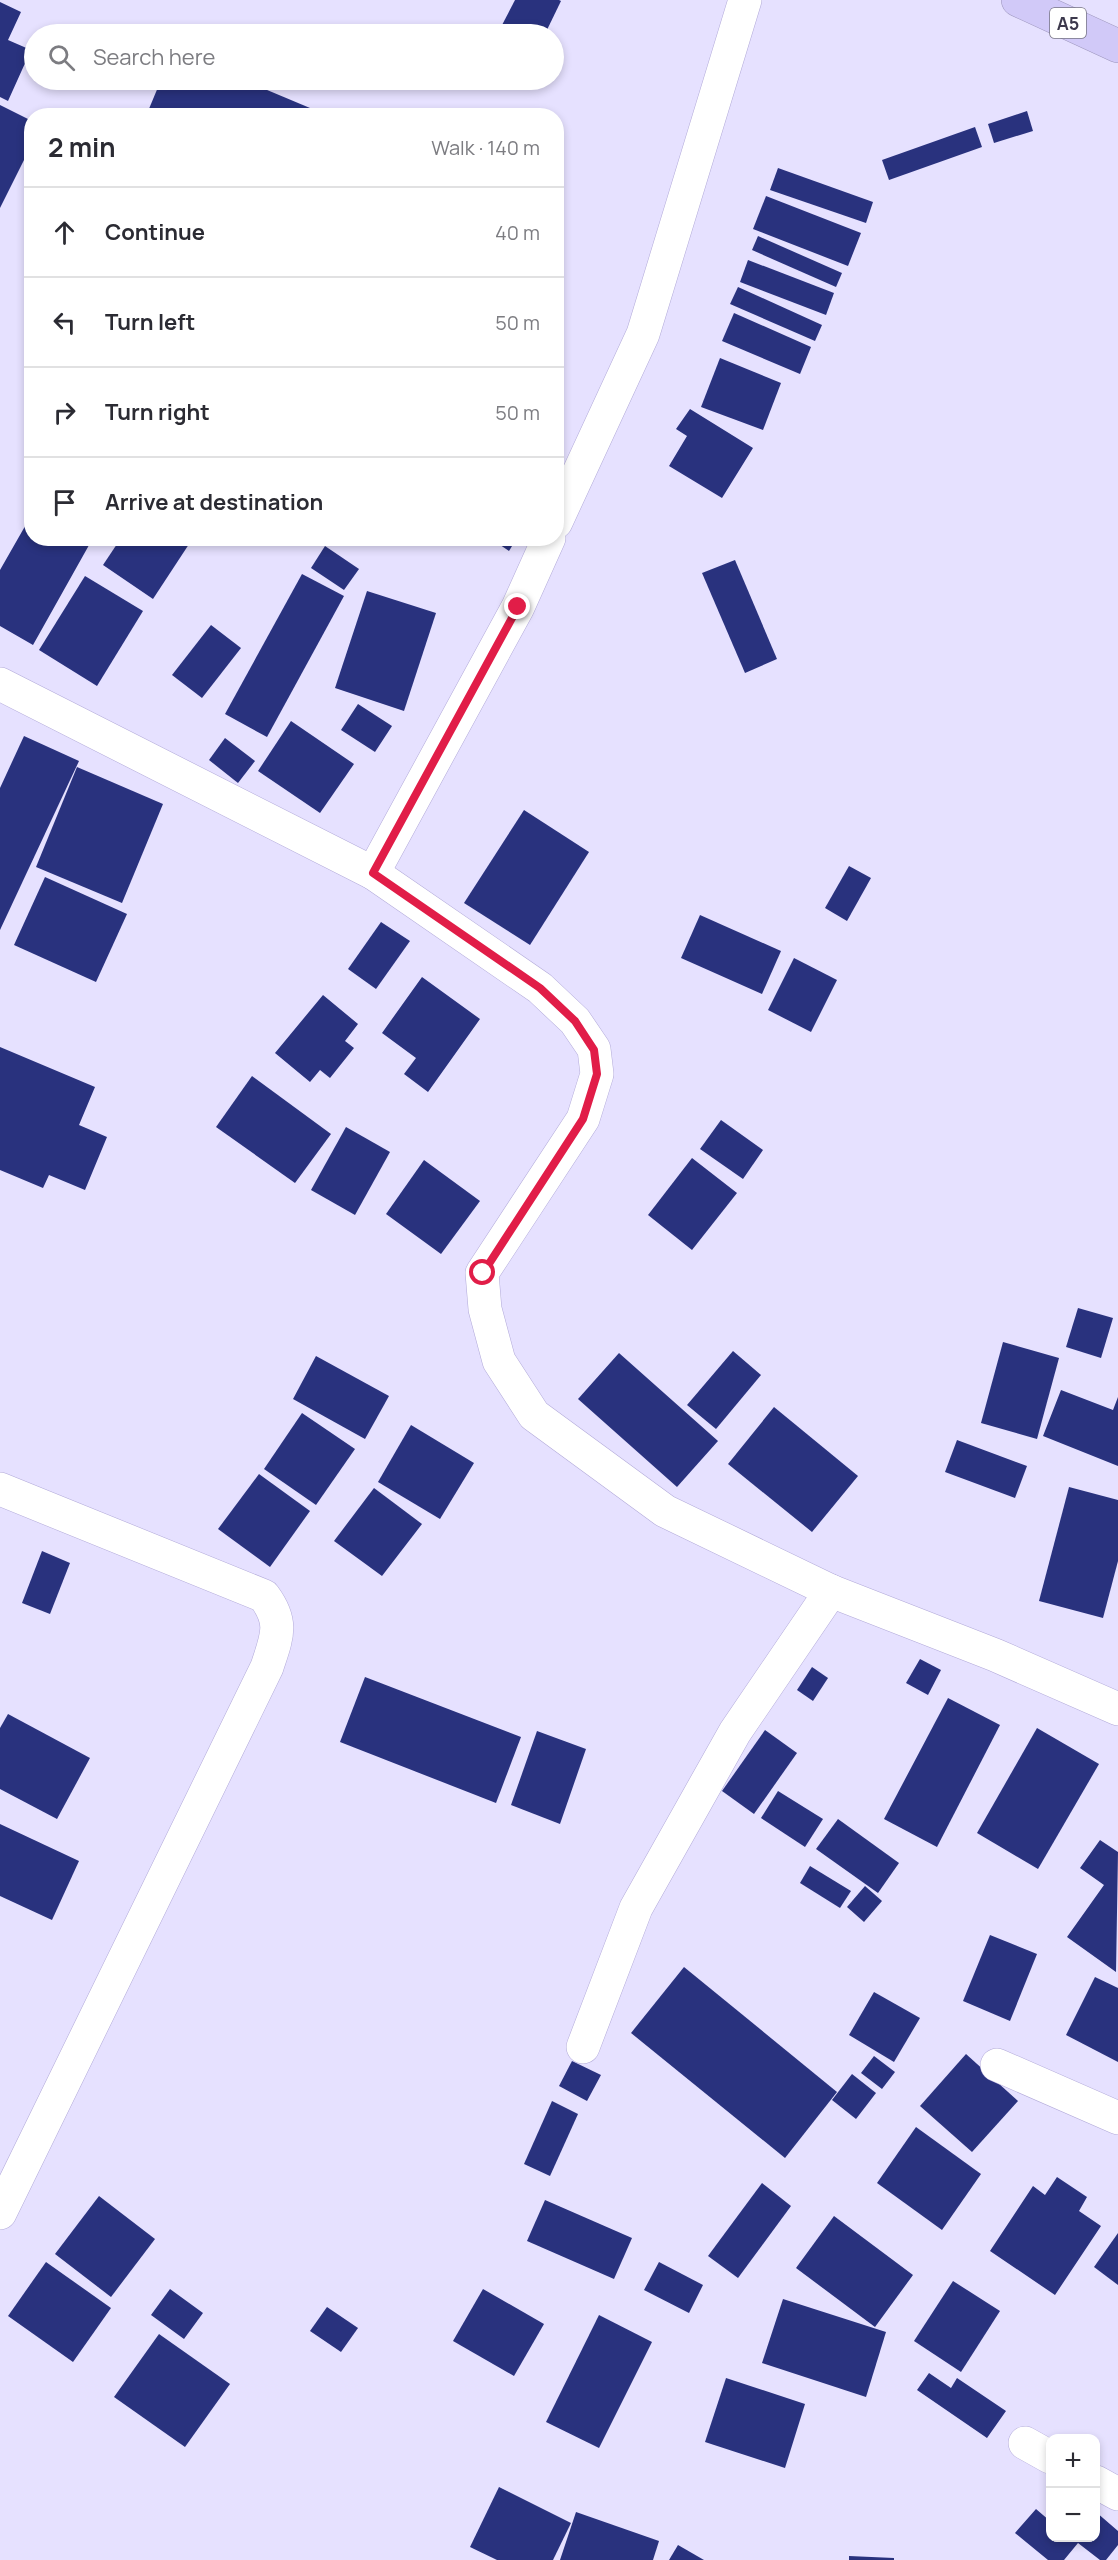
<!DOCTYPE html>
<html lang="en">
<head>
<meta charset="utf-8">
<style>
	body { margin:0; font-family:Manrope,sans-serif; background:#f2f2f3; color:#2b2b33 }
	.controls { position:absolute; right:18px; bottom:18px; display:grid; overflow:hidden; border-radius:12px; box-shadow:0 3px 9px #0003 }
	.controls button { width:54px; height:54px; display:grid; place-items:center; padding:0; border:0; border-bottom:2px solid #e1e1e2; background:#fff; color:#2b2b33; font:30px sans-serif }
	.stop { position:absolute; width:18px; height:18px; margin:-14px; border:4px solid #e11d48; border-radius:50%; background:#fff }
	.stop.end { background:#e11d48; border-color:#fff; box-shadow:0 2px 6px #0008 }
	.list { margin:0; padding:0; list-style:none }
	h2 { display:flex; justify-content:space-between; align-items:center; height:78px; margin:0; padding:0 24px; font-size:26px }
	h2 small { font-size:20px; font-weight:400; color:#7c7c81 }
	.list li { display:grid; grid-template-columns:39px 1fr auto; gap:18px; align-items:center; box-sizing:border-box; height:90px; padding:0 24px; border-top:2px solid #e1e1e2 }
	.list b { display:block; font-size:22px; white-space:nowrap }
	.list em { font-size:20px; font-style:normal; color:#7c7c81 }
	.icon { flex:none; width:33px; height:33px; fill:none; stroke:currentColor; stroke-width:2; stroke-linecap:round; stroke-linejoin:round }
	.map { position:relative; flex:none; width:1118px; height:2560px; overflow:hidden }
	.search { position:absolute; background:#fff; box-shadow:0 3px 9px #0003; left:24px; top:24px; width:540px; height:66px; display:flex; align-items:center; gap:15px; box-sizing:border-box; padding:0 21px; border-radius:33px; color:#7c7c81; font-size:22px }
	.panel { position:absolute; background:#fff; box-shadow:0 3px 9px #0003; left:24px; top:108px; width:540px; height:438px; border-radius:24px }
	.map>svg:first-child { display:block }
	.building { fill:#29327e }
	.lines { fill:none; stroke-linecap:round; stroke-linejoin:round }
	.street-casing { stroke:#b2aad9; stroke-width:34 }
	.highway-casing { stroke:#9d96bc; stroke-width:34 }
	.street { stroke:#fff; stroke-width:33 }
	.highway { stroke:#d1c9f8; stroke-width:33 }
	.route { stroke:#e11d48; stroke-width:8 }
	.labels { text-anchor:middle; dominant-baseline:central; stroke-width:6; stroke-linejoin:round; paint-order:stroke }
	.shield { fill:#fff; stroke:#767482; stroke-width:1.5 }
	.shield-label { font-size:18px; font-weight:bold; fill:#3c384c }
</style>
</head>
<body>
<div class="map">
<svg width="1118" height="2560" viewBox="0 0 1118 2560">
	<rect width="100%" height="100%" fill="#e6e1ff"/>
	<!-- building -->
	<g class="building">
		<polygon points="515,0 559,0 561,1 545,34 516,34 501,27"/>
		<polygon points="0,2 21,12 8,40 31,50 8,101 0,97"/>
		<polygon points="161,80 243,80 310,108 307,116 146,116"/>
		<polygon points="0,105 32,121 32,144 0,208"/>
		<polygon points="1027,111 1033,131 994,143 988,124"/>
		<polygon points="975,127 982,147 889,180 882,160"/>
		<polygon points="778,168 873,202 866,223 770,190"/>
		<polygon points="766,196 861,233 848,266 753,229"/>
		<polygon points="758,236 842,273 836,287 752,250"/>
		<polygon points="748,260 834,293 826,315 740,282"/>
		<polygon points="738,287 822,325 815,341 730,304"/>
		<polygon points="734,313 811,347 800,374 722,341"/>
		<polygon points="720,358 781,383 763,430 701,407"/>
		<polygon points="690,409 753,448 722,498 669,466 687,436 676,429"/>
		<polygon points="32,514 32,538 93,538 33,645 0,626 0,570"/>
		<polygon points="121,538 193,538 153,599 103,565"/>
		<polygon points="490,538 517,538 509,551"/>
		<polygon points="325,546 359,569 344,590 311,568"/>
		<polygon points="735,560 777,659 745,673 702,573"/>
		<polygon points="302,574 344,596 267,737 225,714"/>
		<polygon points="85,576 143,611 97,686 39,650"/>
		<polygon points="367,591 436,613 404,711 335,688"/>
		<polygon points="211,625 241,648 202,698 172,675"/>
		<polygon points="358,704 392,726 375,752 341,730"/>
		<polygon points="291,721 354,764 320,813 258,771"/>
		<polygon points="24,736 79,761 0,930 0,788"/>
		<polygon points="225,738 255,761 238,783 209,760"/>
		<polygon points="77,767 163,804 122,903 36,867"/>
		<polygon points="524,810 589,852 530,945 464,903"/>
		<polygon points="849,866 871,878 847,921 825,908"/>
		<polygon points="45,877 127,914 96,982 14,945"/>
		<polygon points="700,915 781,951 762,994 681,958"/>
		<polygon points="381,922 410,941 376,989 348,969"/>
		<polygon points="794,958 837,980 811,1032 768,1010"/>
		<polygon points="422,977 480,1019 428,1092 404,1074 416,1058 382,1033"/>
		<polygon points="323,995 358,1024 345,1041 354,1048 330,1078 320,1070 310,1082 275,1053"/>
		<polygon points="0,1047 95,1087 79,1125 107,1137 85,1190 49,1175 43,1188 0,1170"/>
		<polygon points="252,1076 331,1134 295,1183 216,1127"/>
		<polygon points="721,1120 763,1150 743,1179 700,1149"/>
		<polygon points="346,1127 390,1152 355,1215 311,1190"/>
		<polygon points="692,1158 737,1193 692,1250 648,1215"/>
		<polygon points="424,1160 480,1201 441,1254 386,1214"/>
		<polygon points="1078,1308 1113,1318 1101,1358 1066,1347"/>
		<polygon points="1003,1342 1059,1358 1037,1439 981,1423"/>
		<polygon points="733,1351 761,1375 716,1429 687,1405"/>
		<polygon points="619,1353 718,1441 677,1487 578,1399"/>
		<polygon points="316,1356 389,1396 365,1439 293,1399"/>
		<polygon points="1061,1390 1113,1410 1118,1397 1118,1466 1043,1436"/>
		<polygon points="774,1407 858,1476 812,1532 728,1464"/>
		<polygon points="302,1413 355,1449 316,1505 264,1469"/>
		<polygon points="411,1425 474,1463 440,1519 378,1482"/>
		<polygon points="957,1440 1027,1466 1015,1498 945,1472"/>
		<polygon points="259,1474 310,1511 270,1567 218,1529"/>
		<polygon points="1069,1487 1118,1500 1118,1561 1103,1618 1039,1601"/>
		<polygon points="374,1488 422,1524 382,1576 334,1541"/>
		<polygon points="42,1551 70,1563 50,1614 22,1603"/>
		<polygon points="920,1659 941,1670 928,1695 906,1683"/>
		<polygon points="812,1667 828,1678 813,1701 797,1690"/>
		<polygon points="365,1677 521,1737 496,1803 340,1742"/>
		<polygon points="948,1698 1000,1725 937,1847 884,1819"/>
		<polygon points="8,1714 90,1758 57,1819 0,1789 0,1728"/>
		<polygon points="1037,1728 1099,1764 1038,1869 977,1833"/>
		<polygon points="765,1730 797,1753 754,1814 722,1791"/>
		<polygon points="537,1731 586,1749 560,1824 511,1805"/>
		<polygon points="778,1791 823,1819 805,1847 761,1818"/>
		<polygon points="838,1819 899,1863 878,1893 816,1849"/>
		<polygon points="0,1824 79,1861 52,1920 0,1896"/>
		<polygon points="1100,1840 1118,1852 1116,1972 1067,1937 1104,1885 1080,1868"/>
		<polygon points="810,1866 851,1891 840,1908 800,1883"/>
		<polygon points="865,1886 882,1901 864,1922 847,1907"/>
		<polygon points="990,1935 1037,1954 1010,2021 963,2001"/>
		<polygon points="684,1967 837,2092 785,2158 631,2033"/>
		<polygon points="1095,1977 1118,1988 1118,2062 1066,2035"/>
		<polygon points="874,1992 920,2018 894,2062 849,2035"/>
		<polygon points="966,2054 1018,2101 972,2152 920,2106"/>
		<polygon points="874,2056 895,2072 882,2089 861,2073"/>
		<polygon points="572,2061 601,2075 587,2101 559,2086"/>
		<polygon points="852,2074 876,2093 856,2119 832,2100"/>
		<polygon points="552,2101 578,2114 550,2176 524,2164"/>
		<polygon points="916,2127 981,2174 942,2230 877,2183"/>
		<polygon points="1057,2177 1087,2197 1079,2211 1101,2226 1055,2295 990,2251 1033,2186 1045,2195"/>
		<polygon points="762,2183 791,2206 738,2278 708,2256"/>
		<polygon points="99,2196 155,2239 111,2297 55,2254"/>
		<polygon points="545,2200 632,2238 614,2279 527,2241"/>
		<polygon points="834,2216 913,2275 875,2327 796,2268"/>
		<polygon points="1118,2233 1118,2285 1094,2267"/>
		<polygon points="46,2262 111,2308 73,2362 8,2316"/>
		<polygon points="659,2262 703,2285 689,2313 644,2290"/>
		<polygon points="953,2281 1000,2311 961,2372 914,2341"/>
		<polygon points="170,2289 203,2313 184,2339 151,2315"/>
		<polygon points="483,2289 544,2324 514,2376 453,2341"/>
		<polygon points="783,2299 886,2332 866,2397 762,2363"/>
		<polygon points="327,2307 358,2328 341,2352 310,2331"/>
		<polygon points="599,2315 652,2342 599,2448 546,2422"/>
		<polygon points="159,2334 230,2384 185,2447 114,2397"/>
		<polygon points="929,2373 951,2388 957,2378 1006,2411 987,2438 917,2390"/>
		<polygon points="726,2378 805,2404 785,2468 705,2442"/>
		<polygon points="499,2487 571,2523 553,2560 497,2560 470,2547"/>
		<polygon points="1036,2509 1050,2521 1050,2538 1096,2538 1096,2512 1118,2531 1118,2545 1106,2560 1100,2560 1078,2543 1064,2560 1048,2560 1015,2533"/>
		<polygon points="576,2512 659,2541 653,2560 560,2560"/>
		<polygon points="678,2545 704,2560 669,2560"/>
		<polygon points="849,2556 894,2558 894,2560 849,2560"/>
	</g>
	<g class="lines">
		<defs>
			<g id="street">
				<polyline points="556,522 643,334 745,0"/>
				<polyline points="0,684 373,873 518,607 549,538"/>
				<polyline points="373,873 540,988 575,1021 594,1049 597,1074 583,1119 482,1273 485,1309 499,1361 534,1415 665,1511 831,1591 995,1655 1118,1709"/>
				<path d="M0,1489L264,1596C284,1623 277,1636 267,1667L0,2213"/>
				<polyline points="583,2047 636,1908 735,1732 831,1591"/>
				<polyline points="997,2065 1118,2118"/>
				<polyline points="1025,2443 1050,2457"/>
				<polyline points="1096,2482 1118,2494"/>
			</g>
			<polyline id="highway" points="1018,0 1118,46"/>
		</defs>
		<!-- street casing -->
		<use href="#street" class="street-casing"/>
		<!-- highway casing -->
		<use href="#highway" class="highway-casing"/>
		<!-- street -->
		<use href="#street" class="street"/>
		<!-- highway -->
		<use href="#highway" class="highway"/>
	</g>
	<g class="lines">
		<!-- route -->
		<polyline class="route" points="483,1273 583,1119 597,1074 594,1050 575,1021 540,988 373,873 518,607"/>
	</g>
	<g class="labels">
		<!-- shield labels -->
		<rect class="shield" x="1050" y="8" width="36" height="30" rx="4.5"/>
		<g class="shield-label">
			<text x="1068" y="23">A5</text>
		</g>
	</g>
</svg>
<div class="controls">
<button>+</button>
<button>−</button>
</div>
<div class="stop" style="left:483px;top:1273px"></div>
<div class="stop end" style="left:518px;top:607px"></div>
<div class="search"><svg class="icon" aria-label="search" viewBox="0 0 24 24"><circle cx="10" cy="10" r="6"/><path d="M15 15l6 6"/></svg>Search here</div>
<section class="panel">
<h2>2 min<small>Walk · 140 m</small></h2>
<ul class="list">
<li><svg class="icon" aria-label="ahead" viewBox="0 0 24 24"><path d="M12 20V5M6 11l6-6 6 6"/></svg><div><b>Continue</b></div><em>40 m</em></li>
<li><svg class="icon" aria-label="left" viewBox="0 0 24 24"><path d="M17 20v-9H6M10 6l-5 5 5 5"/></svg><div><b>Turn left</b></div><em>50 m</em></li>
<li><svg class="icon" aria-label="right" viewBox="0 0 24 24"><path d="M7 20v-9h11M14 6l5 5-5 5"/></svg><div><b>Turn right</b></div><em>50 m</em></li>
<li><svg class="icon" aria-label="arrive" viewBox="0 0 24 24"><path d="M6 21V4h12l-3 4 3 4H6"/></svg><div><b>Arrive at destination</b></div></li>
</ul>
</section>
</div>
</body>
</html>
